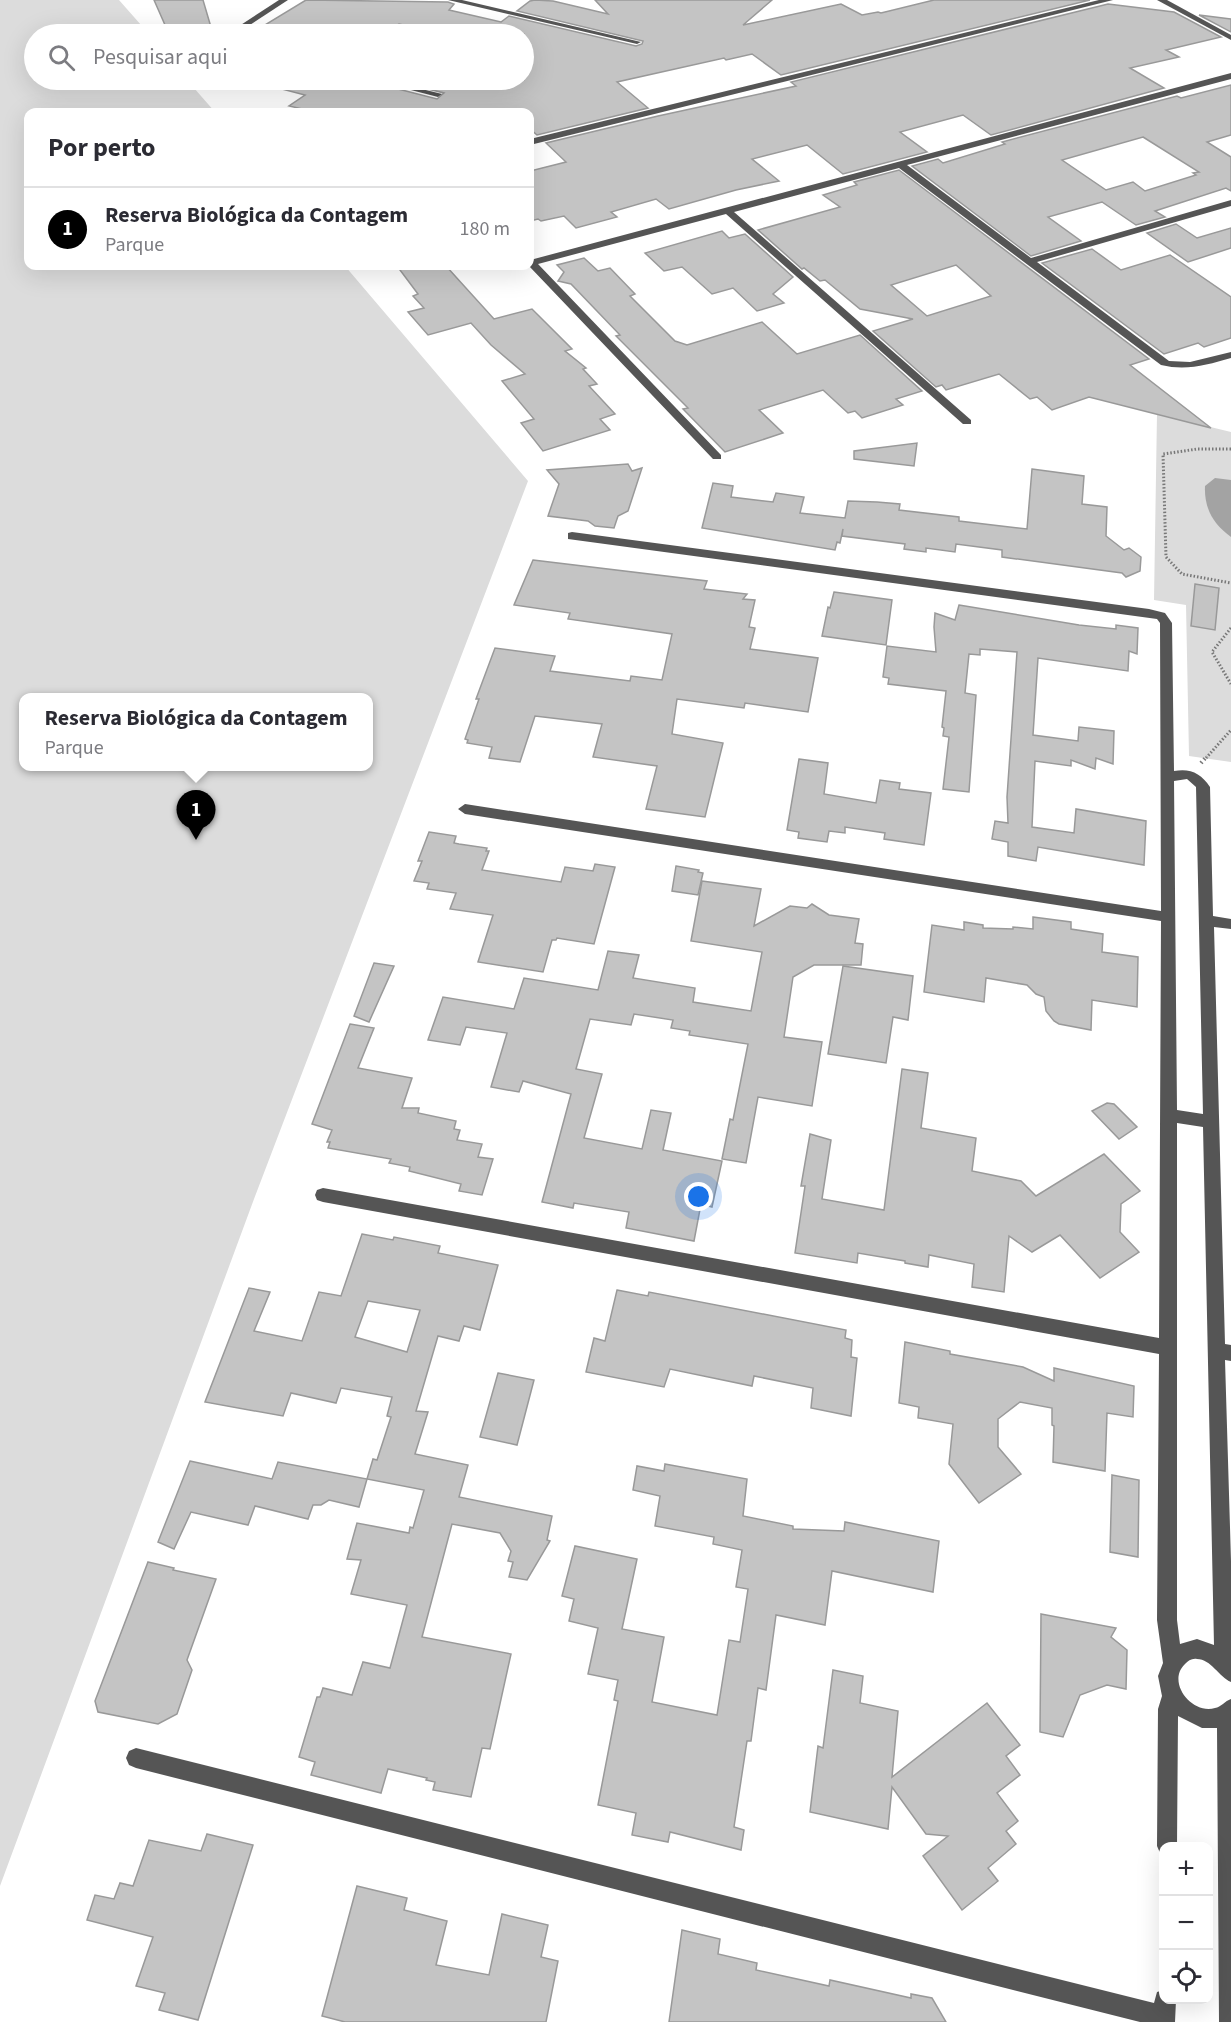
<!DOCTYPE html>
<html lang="pt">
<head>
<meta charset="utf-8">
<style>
	body { margin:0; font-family:"Source Sans 3",sans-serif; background:#f2f2f3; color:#2b2b33 }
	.controls { position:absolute; right:18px; bottom:18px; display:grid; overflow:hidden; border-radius:12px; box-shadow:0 6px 24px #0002 }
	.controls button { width:54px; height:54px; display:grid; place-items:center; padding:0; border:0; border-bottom:2px solid #e1e1e2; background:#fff; color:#2b2b33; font:30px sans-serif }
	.you { position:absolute; left:699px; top:1197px; width:21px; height:21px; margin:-15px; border:4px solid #fff; border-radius:50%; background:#1a73e8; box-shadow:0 0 0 9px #1a73e833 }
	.badge { display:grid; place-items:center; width:39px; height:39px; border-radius:50%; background:#000; color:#fff; font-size:20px; font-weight:700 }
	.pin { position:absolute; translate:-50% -50px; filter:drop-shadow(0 2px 3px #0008) }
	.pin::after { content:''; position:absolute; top:32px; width:21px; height:18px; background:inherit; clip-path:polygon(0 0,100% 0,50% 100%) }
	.popup { position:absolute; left:19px; top:693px; width:354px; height:78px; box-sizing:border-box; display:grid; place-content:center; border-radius:12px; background:#fff; filter:drop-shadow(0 2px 4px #0005); font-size:20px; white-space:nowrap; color:#7c7c81 }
	.popup b { font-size:22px; color:#2b2b33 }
	.popup::after { content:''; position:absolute; left:50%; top:100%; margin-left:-12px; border:12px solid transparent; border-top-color:#fff }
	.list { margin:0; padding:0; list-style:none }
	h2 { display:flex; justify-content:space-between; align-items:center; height:78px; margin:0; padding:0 24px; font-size:26px }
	h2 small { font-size:20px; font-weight:400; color:#7c7c81 }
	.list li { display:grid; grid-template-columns:39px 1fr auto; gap:18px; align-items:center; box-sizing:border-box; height:84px; padding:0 24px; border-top:2px solid #e1e1e2 }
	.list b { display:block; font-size:22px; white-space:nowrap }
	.list p { margin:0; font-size:20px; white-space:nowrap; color:#7c7c81 }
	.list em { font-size:20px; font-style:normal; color:#7c7c81 }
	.icon { flex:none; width:33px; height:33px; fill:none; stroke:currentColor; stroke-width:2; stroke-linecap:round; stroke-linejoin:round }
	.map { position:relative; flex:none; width:1231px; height:2022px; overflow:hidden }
	.search { position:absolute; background:#fff; box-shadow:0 6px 24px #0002; left:24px; top:24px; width:510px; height:66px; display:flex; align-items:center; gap:15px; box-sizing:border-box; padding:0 21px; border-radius:33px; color:#7c7c81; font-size:22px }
	.panel { position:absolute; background:#fff; box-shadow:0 6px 24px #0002; left:24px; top:108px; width:510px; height:162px; border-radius:12px }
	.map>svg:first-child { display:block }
	.green { fill:#dcdcdc; fill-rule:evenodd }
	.water { fill:#a3a3a3 }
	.building { fill:#c4c4c4; stroke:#999; stroke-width:1.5; fill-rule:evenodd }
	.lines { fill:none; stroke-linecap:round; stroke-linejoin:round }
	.path-far1 { stroke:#777; stroke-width:3; stroke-dasharray:1.5 2; stroke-linecap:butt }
	.path { stroke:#777; stroke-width:4; stroke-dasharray:1.5 3; stroke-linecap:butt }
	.minor { fill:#555; fill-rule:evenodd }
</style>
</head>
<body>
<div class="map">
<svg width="1231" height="2022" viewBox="0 0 1231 2022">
	<rect width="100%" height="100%" fill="#fff"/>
	<!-- green -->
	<g class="green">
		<path d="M0,0H119L149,34H34V80H187L215,112H28V266H345L528,481L254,1199L0,1886ZM23,698H368V766H23Z"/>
		<polygon points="1157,414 1231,432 1231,762 1189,756 1186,605 1154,600"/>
	</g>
	<!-- water -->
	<path class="water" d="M1215,478L1231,480V537C1213,524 1204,508 1205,486Z"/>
	<!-- building -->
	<g class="building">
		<polygon points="154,0 203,0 213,34 169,34"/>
		<polygon points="306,0 448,2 454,4 449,10 501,22 509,16 636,46 642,44 643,41 517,11 530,1 535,0 553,1 608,14 595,0 772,0 743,25 841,4 862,15 878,12 881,13 934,0 1090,0 781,75 752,54 726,60 724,58 617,82 648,108 537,135 530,129 530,112 315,112 289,106 305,95 274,87 275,80 370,80 371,82 437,99 444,93 392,80 524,80 524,34 445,34 399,24 383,34 250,34"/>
		<polygon points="1108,4 1174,12 1221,37 1166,50 1179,57 1130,68 1164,88 991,135 963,115 900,132 927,152 843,174 807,145 752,159 779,181 736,190 669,209 656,199 611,212 617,217 576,228 564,216 541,221 538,219 530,221 530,171 566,162 546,143 658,116 796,86 791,82"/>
		<polygon points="1199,15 1231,19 1231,32"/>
		<path d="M1231,85V135L1207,142L1231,157V191L1226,188L1155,211L1165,217L1136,225L1102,202L1048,217L1081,241L1031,256L912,166L938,159L943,163L1005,144L1002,142L1177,96L1181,98ZM1143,137L1199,172L1193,173L1196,175L1145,191L1133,182L1106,190L1062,160Z"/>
		<path d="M899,170L1149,359L1130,365L1211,428L1089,397L1052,410L1037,397L1030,399L999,374L946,390L942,385L936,387L873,331L913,319L860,309L825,280L820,281L804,268L802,269L758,230L840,207L823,195L857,185L854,182ZM956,265L991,296L927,316L891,285Z"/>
		<polygon points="1176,224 1197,238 1231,228 1231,248 1188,262 1147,233"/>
		<polygon points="722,231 729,238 745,234 793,277 773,294 784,303 757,311 733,288 712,294 682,267 664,271 645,253"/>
		<polygon points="1092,249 1121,270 1170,255 1231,297 1231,338 1204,347 1198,343 1164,354 1042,263"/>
		<polygon points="584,258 598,271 610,268 635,294 630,296 675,341 687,345 762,322 797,354 860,335 922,391 896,399 903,405 862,418 855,411 848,413 823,390 759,410 783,433 725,452 683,409 688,408 616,336 620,335 571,284 558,281 564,272 557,265"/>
		<polygon points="397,266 446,266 494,319 532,309 572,349 565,351 586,368 583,369 597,384 589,386 615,414 600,419 610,430 543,451 521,423 534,419 502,381 525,374 491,345 471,323 428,335 408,312 424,308 413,296 418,294"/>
		<polygon points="917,443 914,466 854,459 854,451"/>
		<polygon points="628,464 632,471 642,468 628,511 618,516 614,528 595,526 588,521 548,516 559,484 547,470"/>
		<polygon points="1032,469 1084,476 1082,504 1107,507 1106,536 1124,550 1129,548 1141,557 1140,571 1126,577 1122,573 1002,557 1002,550 956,544 955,552 926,548 926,552 904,549 905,544 842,536 843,529 840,543 837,542 835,550 702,528 713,483 733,486 731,497 773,502 776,493 804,497 800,513 845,518 848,501 877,502 900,504 899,510 959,517 959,521 1027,529"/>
		<polygon points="533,560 707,581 704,589 747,594 743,599 755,600 749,627 755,628 750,649 818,658 808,712 745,703 744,708 677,699 672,734 723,743 705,817 646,809 657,766 593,757 602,724 535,716 520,762 489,758 492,747 467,743 468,740 465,739 479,699 476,699 495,648 555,656 550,671 630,681 631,676 662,680 672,634 568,619 570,613 514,605"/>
		<polygon points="1195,584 1219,588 1215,630 1191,626"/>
		<polygon points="834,592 892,600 886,645 822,636 828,607 830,608"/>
		<polygon points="959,605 1079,625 1116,629 1116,625 1138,628 1137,654 1129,651 1128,671 1038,658 1033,735 1078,741 1079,727 1114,731 1113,764 1096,758 1095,769 1071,760 1071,766 1035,761 1032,827 1074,833 1076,809 1146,821 1144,865 1038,847 1036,861 1008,856 1008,842 992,839 995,821 1008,823 1007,797 1017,652 980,649 980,655 969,654 965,693 976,695 969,792 943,789 949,737 943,736 944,728 942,727 946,691 888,684 889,678 883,677 887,646 936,652 934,627 935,613 955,620"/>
		<polygon points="799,759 828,763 824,794 876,803 880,780 900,783 899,789 931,793 924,845 884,839 885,833 845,827 845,833 829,831 827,842 798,838 799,832 787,830"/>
		<polygon points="429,832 456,836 454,843 459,844 487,848 486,851 489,851 482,870 561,882 565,867 593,871 595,864 615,867 594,944 557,938 556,940 552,940 543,972 478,962 493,915 450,909 456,893 427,889 429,883 414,881 422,861 418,861"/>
		<polygon points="676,866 699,870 698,872 703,873 698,895 672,891"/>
		<polygon points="702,881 761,889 754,926 790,906 807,908 812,904 829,915 859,919 855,943 863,944 861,965 814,965 793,977 784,1037 822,1042 812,1106 758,1097 746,1163 722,1159 730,1119 733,1120 748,1044 689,1035 690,1031 671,1028 673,1020 634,1014 631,1025 590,1019 576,1069 602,1074 584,1138 642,1149 651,1110 671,1113 663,1150 722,1161 712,1207 701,1204 694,1241 626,1228 629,1212 574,1203 573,1208 542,1202 571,1094 523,1081 519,1092 491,1087 507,1033 466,1027 460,1045 428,1040 443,997 514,1009 524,978 598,990 608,951 639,955 633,978 695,988 693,1002 751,1011 762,952 691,941"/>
		<polygon points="1033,917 1071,922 1071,929 1103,934 1102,952 1138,957 1137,1007 1092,1000 1091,1030 1059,1024 1054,1021 1046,1011 1044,997 1036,994 1027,985 986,978 984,1002 924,992 932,925 964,930 964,922 983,925 983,928 1013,929 1013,927 1033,929"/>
		<polygon points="374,963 394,966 369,1022 354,1016"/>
		<polygon points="843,966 913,976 908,1020 893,1017 886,1063 828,1054"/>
		<polygon points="350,1024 374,1028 358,1068 412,1078 402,1108 419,1108 418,1113 456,1121 454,1129 460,1130 457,1140 482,1144 478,1157 493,1159 482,1195 459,1191 461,1184 409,1171 410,1167 389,1163 391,1159 328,1148 330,1142 327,1142 332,1130 312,1124"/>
		<polygon points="902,1069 928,1073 921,1128 976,1138 972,1171 1021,1181 1036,1196 1104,1154 1140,1191 1121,1204 1120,1232 1139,1252 1100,1278 1060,1235 1032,1252 1009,1236 1004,1292 972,1287 974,1264 929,1255 928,1267 905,1263 905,1261 858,1253 857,1263 795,1253 805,1186 801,1186 810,1134 831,1140 822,1199 884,1210"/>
		<polygon points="1107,1103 1114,1104 1137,1127 1119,1139 1092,1111"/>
		<path d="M362,1234L393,1240L394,1237L440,1246L438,1253L498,1265L480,1330L464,1326L459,1341L438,1336L416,1411L428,1412L415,1454L468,1465L459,1497L552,1516L547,1540L550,1541L527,1580L509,1577L513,1562L508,1561L511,1551L500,1533L452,1524L422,1637L511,1654L490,1749L482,1748L471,1797L433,1790L435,1782L426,1780L427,1778L388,1769L381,1793L311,1775L315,1762L299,1757L317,1697H320L323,1688L352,1695L363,1662L390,1668L407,1605L351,1594L361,1560L347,1559L357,1523L409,1533L410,1527L413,1528L424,1490L367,1479L373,1459L377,1460L391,1417L387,1416L392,1397L341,1388L336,1403L291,1393L283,1416L205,1402L249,1288L270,1292L254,1331L302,1341L319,1292L341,1296ZM368,1301L420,1310L407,1352L355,1337Z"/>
		<polygon points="617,1290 648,1296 649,1292 846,1330 845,1338 852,1340 851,1357 857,1358 851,1416 811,1408 813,1388 754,1376 752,1386 670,1369 664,1387 586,1372 594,1338 605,1341"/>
		<polygon points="905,1342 950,1351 950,1354 1023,1367 1054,1381 1054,1368 1134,1386 1133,1417 1107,1413 1105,1471 1053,1462 1054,1426 1052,1425 1052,1408 1020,1402 998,1419 998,1447 1021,1474 979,1503 949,1464 953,1424 918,1418 919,1407 899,1403"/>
		<polygon points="498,1373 534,1380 517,1445 480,1437"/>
		<polygon points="190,1461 272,1479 278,1462 367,1479 359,1507 329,1500 321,1505 313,1505 308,1519 255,1506 248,1525 191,1512 174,1549 158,1542"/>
		<polygon points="665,1464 747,1479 743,1516 793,1526 793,1529 844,1531 845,1522 939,1541 933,1592 832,1571 825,1625 776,1615 766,1690 758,1688 751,1741 747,1741 734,1827 744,1830 741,1850 670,1832 668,1842 632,1835 636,1813 598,1805 618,1701 614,1700 618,1680 588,1674 598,1628 569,1621 574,1599 562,1596 575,1546 637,1559 622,1629 664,1637 652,1702 717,1715 729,1640 740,1642 748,1589 736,1587 742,1550 713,1544 714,1537 655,1526 660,1496 633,1490 637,1466 664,1471"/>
		<polygon points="1112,1475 1139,1480 1138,1557 1110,1552"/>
		<polygon points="148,1562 174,1568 173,1570 216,1579 187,1660 192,1670 177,1714 158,1724 98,1712 95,1701"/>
		<polygon points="1041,1614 1116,1628 1111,1637 1127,1650 1126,1689 1107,1685 1080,1695 1063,1737 1040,1732"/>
		<polygon points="833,1670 863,1676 860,1703 898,1711 892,1777 987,1703 1020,1745 1006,1756 1020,1775 997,1793 1018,1821 1006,1831 1016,1844 988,1868 998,1881 962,1910 923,1856 948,1836 926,1834 892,1787 888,1829 810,1812 818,1746 823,1748"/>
		<polygon points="207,1834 253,1845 198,2020 159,2010 165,1993 136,1986 153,1937 87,1920 95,1895 114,1899 120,1883 133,1886 149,1840 201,1851"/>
		<polygon points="357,1886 407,1898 404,1910 447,1921 436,1965 489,1975 502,1914 548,1925 541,1957 558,1961 546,2022 345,2022 322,2016"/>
		<polygon points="682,1930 720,1939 718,1954 757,1963 756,1970 829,1986 830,1980 911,1998 911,1994 932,1998 946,2022 669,2022"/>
	</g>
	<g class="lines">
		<!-- path-far1 -->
		<g class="path-far1">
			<polyline points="1231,449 1197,449 1163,454 1166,557 1182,574 1231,583"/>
			<polyline points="1231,628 1212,652 1231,684"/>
			<polyline points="1206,758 1231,730"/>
		</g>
		<!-- path -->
		<polyline class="path" points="1201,763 1207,756"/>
		<!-- minor -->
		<g class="minor">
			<polygon points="279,0 288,0 236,34 227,34"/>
			<polygon points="448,0 462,0 641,42 637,44"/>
			<polygon points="1099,0 1113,0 530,145 530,139"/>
			<polygon points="1157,0 1167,0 1231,35 1231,40"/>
			<path d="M1231,73V79L907,165L1031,258L1231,200V206L1037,262L1169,361L1190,362L1231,352V358C1207,365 1186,371 1161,365L899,168L734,212L971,420V424H963L726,214L538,264L721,455V459H713L529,266L530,258L534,259Z"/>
			<polygon points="372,80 385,80 442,94 438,97"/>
			<path d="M572,532L1149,609L1165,613L1172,623L1174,771C1190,768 1201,773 1210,787L1213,916L1231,919V929L1214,927L1225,1344L1231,1345V1361L1225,1360L1231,1561V1682C1219,1677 1211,1659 1197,1659C1192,1658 1188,1661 1185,1664C1166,1682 1192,1715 1215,1708C1221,1707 1225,1701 1231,1699V2022H1219L1217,1728H1202L1178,1716L1177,1846H1164V1855L1160,1853L1157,1846L1158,1709L1162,1696L1158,1676L1163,1663L1157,1620L1159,1354L323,1202L317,1200L315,1195L317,1190L323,1188L1159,1338L1161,921L465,814L458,809L465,804L1161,911L1160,623L1157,619L568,539V533ZM1187,779L1196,787L1203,1114L1177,1110L1174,781ZM1177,1123L1203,1127L1214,1645L1197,1639L1180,1644L1177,1620Z"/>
			<polygon points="136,1748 1154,2003 1157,1992 1164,1990 1164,2000 1176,2000 1175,2022 1140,2022 136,1768 129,1765 126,1758 129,1751"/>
		</g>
	</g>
</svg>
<div class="controls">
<button>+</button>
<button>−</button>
<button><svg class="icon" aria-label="locate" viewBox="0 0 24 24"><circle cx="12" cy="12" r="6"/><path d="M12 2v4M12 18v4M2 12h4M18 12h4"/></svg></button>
</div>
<div class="you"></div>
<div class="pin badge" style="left:196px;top:840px">1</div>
<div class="popup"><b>Reserva Biológica da Contagem</b>Parque</div>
<div class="search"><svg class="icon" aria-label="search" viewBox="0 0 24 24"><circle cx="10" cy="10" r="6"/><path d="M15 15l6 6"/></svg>Pesquisar aqui</div>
<section class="panel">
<h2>Por perto<small></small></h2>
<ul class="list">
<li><span class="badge">1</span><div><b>Reserva Biológica da Contagem</b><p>Parque</p></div><em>180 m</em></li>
</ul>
</section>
</div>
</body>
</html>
